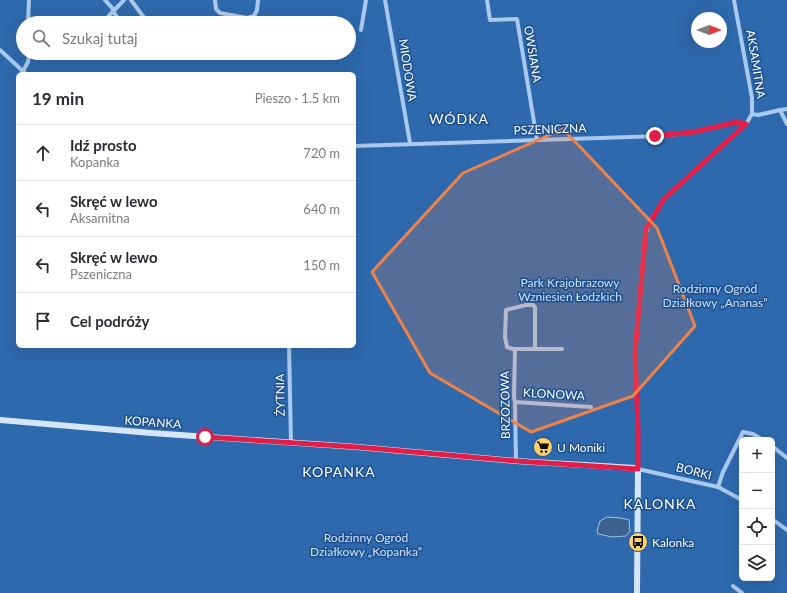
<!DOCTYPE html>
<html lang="pl">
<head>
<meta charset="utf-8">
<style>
	body { margin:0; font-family:Lato,sans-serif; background:#f2f2f3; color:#2b2b33 }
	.controls { position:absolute; right:12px; bottom:12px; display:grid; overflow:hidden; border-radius:6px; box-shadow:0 4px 16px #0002 }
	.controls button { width:36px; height:36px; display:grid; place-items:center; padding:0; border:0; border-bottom:1px solid #e1e1e2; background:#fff; color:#2b2b33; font:20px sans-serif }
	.compass { position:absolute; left:691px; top:12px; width:36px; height:36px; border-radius:50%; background:#fff; box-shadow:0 4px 16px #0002; rotate:90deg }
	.stop { position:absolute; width:12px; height:12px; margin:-9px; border:3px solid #e11d48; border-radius:50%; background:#fff }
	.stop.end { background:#e11d48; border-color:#fff; box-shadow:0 1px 4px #0008 }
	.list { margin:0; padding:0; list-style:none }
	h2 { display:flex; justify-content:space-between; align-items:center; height:52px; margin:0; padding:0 16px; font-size:17px }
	h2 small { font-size:13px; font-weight:400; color:#7c7c81 }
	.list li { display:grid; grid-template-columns:26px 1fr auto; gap:12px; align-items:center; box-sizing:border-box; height:56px; padding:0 16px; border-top:1px solid #e1e1e2 }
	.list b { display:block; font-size:15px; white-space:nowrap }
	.list p { margin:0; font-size:13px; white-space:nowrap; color:#7c7c81 }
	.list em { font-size:13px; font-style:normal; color:#7c7c81 }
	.icon { flex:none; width:22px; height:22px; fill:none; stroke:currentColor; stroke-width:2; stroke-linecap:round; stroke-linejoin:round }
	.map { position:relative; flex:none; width:787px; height:593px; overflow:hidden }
	.search { position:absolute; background:#fff; box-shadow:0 4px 16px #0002; left:16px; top:16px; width:340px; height:44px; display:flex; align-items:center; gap:10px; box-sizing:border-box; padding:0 14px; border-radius:22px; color:#7c7c81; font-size:15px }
	.panel { position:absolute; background:#fff; box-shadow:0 4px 16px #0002; left:16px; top:72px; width:340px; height:276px; border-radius:6px }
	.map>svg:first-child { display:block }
	.green { fill:#2e69ad; fill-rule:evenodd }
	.water { fill:#3c6290; stroke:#9cc4f0 }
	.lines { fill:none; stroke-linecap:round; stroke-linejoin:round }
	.street { stroke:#a9c9ee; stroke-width:4 }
	.secondary { stroke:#d6e6fa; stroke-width:6 }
	.route { stroke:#e11d48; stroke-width:5 }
	.marked { fill:#ee8249; fill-opacity:0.2; stroke:#ee8249; stroke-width:3; stroke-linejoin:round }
	.labels { text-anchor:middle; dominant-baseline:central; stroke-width:3; stroke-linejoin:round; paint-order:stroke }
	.street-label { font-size:12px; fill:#fff; stroke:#1b4f8f }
	.park-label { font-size:12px; fill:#cfe3fa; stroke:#1b4f8f }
	.poi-label { font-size:12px; fill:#fff; stroke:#1b4f8f; text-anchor:start }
	.quarter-label { font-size:14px; letter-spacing:1px; fill:#fff; stroke:#1b4f8f }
</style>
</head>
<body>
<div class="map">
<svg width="787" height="593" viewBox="0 0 787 593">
	<rect width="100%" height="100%" fill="#1b4f8f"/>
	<!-- green -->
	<path class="green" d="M0,0H787V593H0ZM697,18H721V42H697ZM23,23H349V53H23ZM18,74H354V346H18ZM742,440H772V578H742Z"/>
	<!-- water -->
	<polygon class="water" points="607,517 621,518 629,520 630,531 626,536 612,537 598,534 597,531 600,521"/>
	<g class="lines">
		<!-- street -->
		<g class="street">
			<polyline points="105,0 114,10"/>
			<polyline points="131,0 148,23"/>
			<polyline points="215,0 216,9 220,13 247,18 254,16 257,10 258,0"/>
			<polyline points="385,0 410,143"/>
			<polyline points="487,0 490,20 517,19 537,140"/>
			<polyline points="734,0 752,98 752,114 746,124 664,199 650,221 645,237 635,353 638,430 638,469 718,487 742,500"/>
			<polyline points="113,11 121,23"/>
			<polyline points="28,23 29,0"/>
			<polyline points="102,23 124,0"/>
			<polyline points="361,30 366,0"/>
			<polyline points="0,50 26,74"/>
			<path d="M23,71L28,62L29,56C41,53 53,55 65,54L67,53"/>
			<polyline points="780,110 787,109"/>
			<polyline points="752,114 758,115 780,110 787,124"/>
			<polyline points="354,146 661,136 694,132 737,122 746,124"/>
			<polyline points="289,346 291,443"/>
			<polyline points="515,349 514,397 515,402 516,461"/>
			<polyline points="535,349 535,307 533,305 526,305 506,310 505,337 507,347 513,349 562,349"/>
			<polyline points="515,402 591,407"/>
			<polyline points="772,446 787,458"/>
			<polyline points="718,487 723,472 743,432 753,434 763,440"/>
			<polyline points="772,519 787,530"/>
			<polyline points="733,586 742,593"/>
		</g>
		<!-- secondary -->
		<polyline class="secondary" points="0,420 151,433 357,447 516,461 636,468 638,469 637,593"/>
	</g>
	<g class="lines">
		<!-- route -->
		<polyline class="route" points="205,437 357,447 516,461 638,469 638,430 635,353 646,229 664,199 746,124 737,122 694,132 655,136"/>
	</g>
	<!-- marked area -->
	<path class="marked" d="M563,129L657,228L695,326L633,396L531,432L430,373L372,272L463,173Z"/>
	<!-- icons -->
	<defs>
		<symbol id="supermarket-disc" viewBox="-11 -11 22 22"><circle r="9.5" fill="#ffd166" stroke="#1b4f8f"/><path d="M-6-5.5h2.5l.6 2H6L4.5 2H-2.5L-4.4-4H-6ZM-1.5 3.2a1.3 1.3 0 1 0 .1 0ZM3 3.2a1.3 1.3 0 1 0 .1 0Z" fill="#111"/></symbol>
		<symbol id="bus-disc" viewBox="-11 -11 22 22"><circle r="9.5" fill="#ffd166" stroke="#1b4f8f"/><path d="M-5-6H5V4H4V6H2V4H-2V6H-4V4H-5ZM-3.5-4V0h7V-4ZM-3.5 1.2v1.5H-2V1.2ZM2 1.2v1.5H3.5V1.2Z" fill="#111"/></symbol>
	</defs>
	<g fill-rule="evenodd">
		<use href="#supermarket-disc" x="532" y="436" width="22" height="22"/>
		<use href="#bus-disc" x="627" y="531" width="22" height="22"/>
	</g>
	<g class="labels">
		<!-- street labels -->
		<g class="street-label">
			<text transform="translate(533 54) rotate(81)">OWSIANA</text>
			<text transform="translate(756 64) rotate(81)">AKSAMITNA</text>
			<text transform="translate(408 70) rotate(81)">MIODOWA</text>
			<text transform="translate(550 129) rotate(-2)">PSZENICZNA</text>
			<text transform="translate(554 394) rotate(3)">KLONOWA</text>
			<text transform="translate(280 395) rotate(-91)">ŻYTNIA</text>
			<text transform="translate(505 405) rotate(-91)">BRZOZOWA</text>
			<text transform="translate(153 422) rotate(4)">KOPANKA</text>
			<text transform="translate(694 471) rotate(14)">BORKI</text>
		</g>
		<!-- park labels -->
		<g class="park-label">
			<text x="570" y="282">Park Krajobrazowy<tspan x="570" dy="14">Wzniesień Łódzkich</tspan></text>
			<text x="715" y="288">Rodzinny Ogród<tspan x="715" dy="14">Działkowy „Ananas”</tspan></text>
			<text x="366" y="537">Rodzinny Ogród<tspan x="366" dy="14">Działkowy „Kopanka”</tspan></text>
		</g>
		<!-- poi labels -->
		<g class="poi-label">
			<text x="557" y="447">U Moniki</text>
			<text x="652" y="542">Kalonka</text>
		</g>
		<!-- quarter labels -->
		<g class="quarter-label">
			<text x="459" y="118">WÓDKA</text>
			<text x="339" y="471">KOPANKA</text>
			<text x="660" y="503">KALONKA</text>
		</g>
	</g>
</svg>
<div class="controls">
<button>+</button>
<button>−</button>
<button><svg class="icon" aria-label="locate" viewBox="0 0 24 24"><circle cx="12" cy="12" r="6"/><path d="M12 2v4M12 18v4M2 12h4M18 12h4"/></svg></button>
<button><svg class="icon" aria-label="layers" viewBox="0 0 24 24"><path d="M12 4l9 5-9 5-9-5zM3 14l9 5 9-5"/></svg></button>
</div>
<svg class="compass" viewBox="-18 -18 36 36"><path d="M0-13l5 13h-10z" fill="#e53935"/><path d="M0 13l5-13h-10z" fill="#7c7c81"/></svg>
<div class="stop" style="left:205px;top:437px"></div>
<div class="stop end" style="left:655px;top:136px"></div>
<div class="search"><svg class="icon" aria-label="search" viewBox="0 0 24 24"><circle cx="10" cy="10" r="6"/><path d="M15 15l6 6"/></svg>Szukaj tutaj</div>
<section class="panel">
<h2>19 min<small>Pieszo · 1.5 km</small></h2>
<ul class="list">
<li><svg class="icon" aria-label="ahead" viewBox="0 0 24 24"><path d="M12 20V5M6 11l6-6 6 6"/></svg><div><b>Idź prosto</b><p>Kopanka</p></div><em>720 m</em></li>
<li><svg class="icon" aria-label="left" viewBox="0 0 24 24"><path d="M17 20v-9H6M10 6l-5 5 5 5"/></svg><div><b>Skręć w lewo</b><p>Aksamitna</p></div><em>640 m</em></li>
<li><svg class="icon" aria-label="left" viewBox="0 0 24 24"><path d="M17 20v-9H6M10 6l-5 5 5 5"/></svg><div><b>Skręć w lewo</b><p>Pszeniczna</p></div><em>150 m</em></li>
<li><svg class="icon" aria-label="arrive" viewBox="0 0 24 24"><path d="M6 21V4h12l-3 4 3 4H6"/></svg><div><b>Cel podróży</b></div></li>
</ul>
</section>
</div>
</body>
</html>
